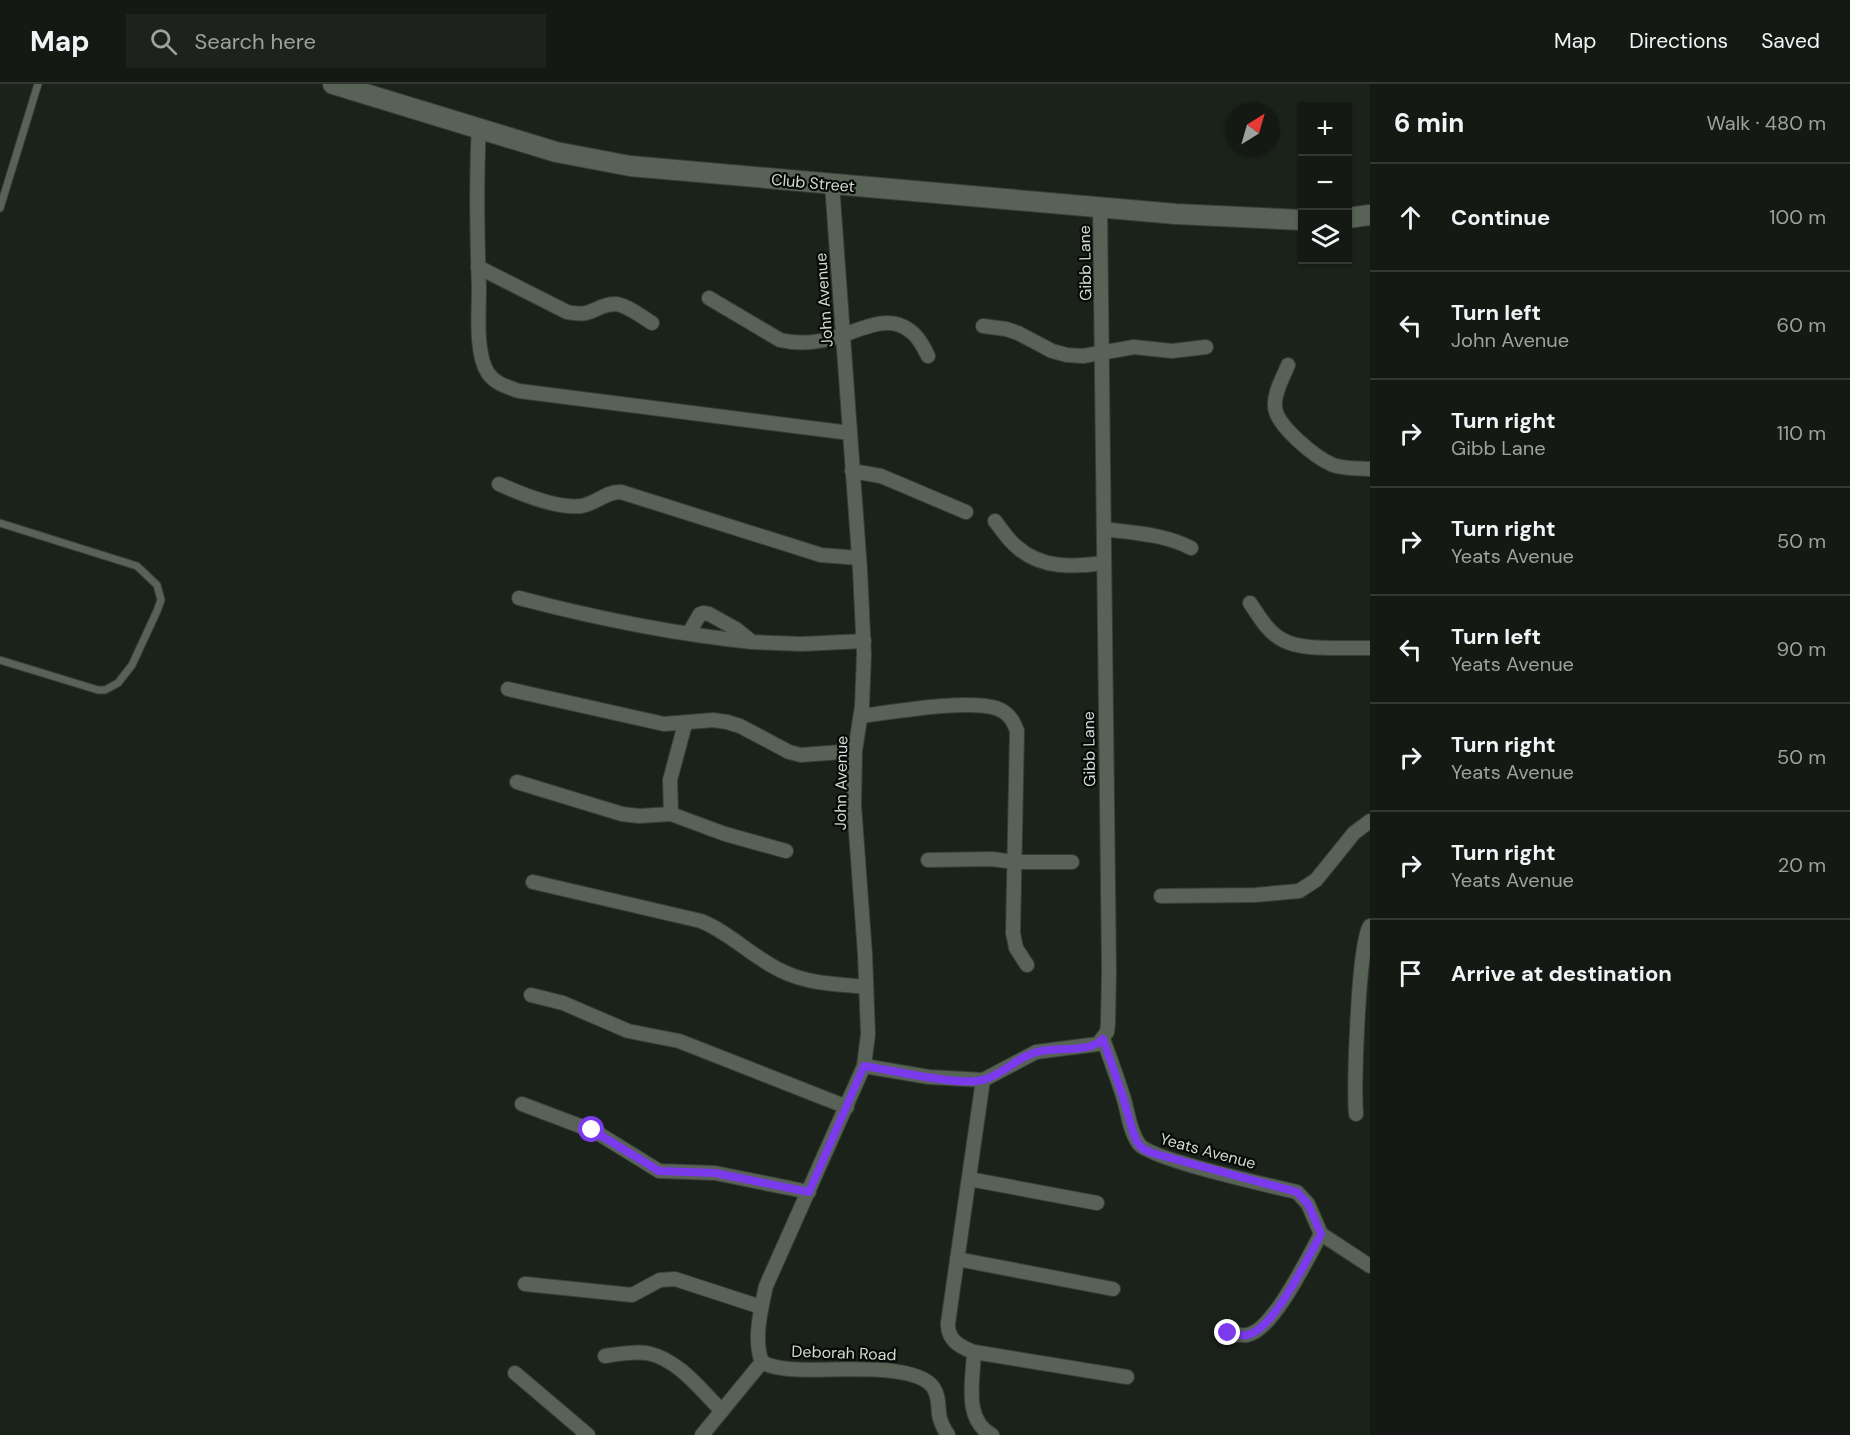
<!DOCTYPE html>
<html lang="en">
<head>
<meta charset="utf-8">
<style>
	body { margin:0; font-family:"DM Sans",sans-serif; background:#1d231c; color:#f1f3f6 }
	.controls { position:absolute; right:18px; top:18px; display:grid; overflow:hidden; border-radius:0px; box-shadow:0 2px 4px #0004 }
	.controls button { width:54px; height:54px; display:grid; place-items:center; padding:0; border:0; border-bottom:2px solid #333833; background:#141a13; color:#f1f3f6; font:30px sans-serif }
	.compass { position:absolute; left:1226px; top:18px; width:54px; height:54px; border-radius:50%; background:#141a13; box-shadow:0 2px 4px #0004; rotate:37deg }
	.stop { position:absolute; width:18px; height:18px; margin:-14px; border:4px solid #7c3aed; border-radius:50%; background:#fff }
	.stop.end { background:#7c3aed; border-color:#fff; box-shadow:0 2px 6px #0008 }
	.list { margin:0; padding:0; list-style:none }
	h2 { display:flex; justify-content:space-between; align-items:center; height:78px; margin:0; padding:0 24px; font-size:26px }
	h2 small { font-size:20px; font-weight:400; color:#9da1a0 }
	.list li { display:grid; grid-template-columns:39px 1fr auto; gap:18px; align-items:center; box-sizing:border-box; height:108px; padding:0 24px; border-top:2px solid #333833 }
	.list b { display:block; font-size:22px; white-space:nowrap }
	.list p { margin:0; font-size:20px; white-space:nowrap; color:#9da1a0 }
	.list em { font-size:20px; font-style:normal; color:#9da1a0 }
	.icon { flex:none; width:33px; height:33px; fill:none; stroke:currentColor; stroke-width:2; stroke-linecap:round; stroke-linejoin:round }
	.map { position:relative; flex:none; width:1370px; height:1351px; overflow:hidden }
	header { display:flex; align-items:center; gap:36px; box-sizing:border-box; height:84px; padding:0 30px; background:#141a13; border-bottom:2px solid #333833 }
	header strong { font-size:28px }
	nav { display:flex; gap:33px; margin-inline-start:auto; font-size:21px }
	.search { width:420px; height:54px; background:#1d231c; display:flex; align-items:center; gap:15px; box-sizing:border-box; padding:0 21px; border-radius:0px; color:#9da1a0; font-size:22px }
	main { display:flex }
	aside { flex:1; background:#141a13 }
	.map>svg:first-child { display:block }
	.lines { fill:none; stroke-linecap:round; stroke-linejoin:round }
	.lane-casing { stroke:#373e36; stroke-width:9 }
	.street-casing { stroke:#373e36; stroke-width:16 }
	.secondary-casing { stroke:#373e36; stroke-width:22 }
	.lane { stroke:#586256; stroke-width:7 }
	.street { stroke:#586256; stroke-width:14 }
	.secondary { stroke:#586256; stroke-width:20 }
	.route { stroke:#7c3aed; stroke-width:8 }
	.labels { text-anchor:middle; dominant-baseline:central; stroke-width:4.5; stroke-linejoin:round; paint-order:stroke }
	.street-label { font-size:16px; fill:#d5dbd4; stroke:#070b07 }
</style>
</head>
<body>
<header>
<strong>Map</strong>
<div class="search"><svg class="icon" aria-label="search" viewBox="0 0 24 24"><circle cx="10" cy="10" r="6"/><path d="M15 15l6 6"/></svg>Search here</div>
<nav><a>Map</a><a>Directions</a><a>Saved</a></nav>
</header>
<main>
<div class="map">
<svg width="1370" height="1351" viewBox="0 0 1370 1351">
	<rect width="100%" height="100%" fill="#1a2219"/>
	<g class="lines">
		<defs>
			<g id="lane">
				<polyline points="0,124 38,0"/>
				<polyline points="0,439 137,482 157,501 161,516 157,527 132,581 118,599 105,606 98,606 0,576"/>
			</g>
			<g id="street">
				<path d="M479,43C476,97 477,150 479,204C479,227 475,270 488,289C495,300 508,303 519,307L850,349"/>
				<path d="M478,183L567,228C594,234 594,221 614,220C626,220 642,233 652,239"/>
				<path d="M709,214L780,256C801,261 823,258 843,251C864,244 888,231 909,246C918,252 923,262 928,272"/>
				<polyline points="983,242 1006,245 1018,249 1052,267 1067,271 1083,272 1134,263 1172,267 1206,263"/>
				<path d="M1288,281C1283,294 1274,308 1275,322C1275,341 1316,374 1333,381C1344,385 1358,384 1370,385"/>
				<polyline points="852,387 881,392 966,428"/>
				<path d="M499,400C521,410 557,425 581,422C596,420 606,407 621,408L821,471L859,474"/>
				<path d="M995,437C1002,446 1008,456 1017,463C1041,485 1074,483 1104,479"/>
				<path d="M1104,445C1134,449 1164,450 1191,464"/>
				<path d="M519,514C595,534 674,550 752,558"/>
				<path d="M1250,519C1259,532 1267,547 1281,555C1302,568 1345,563 1370,564"/>
				<polyline points="689,549 700,530 703,529 709,530 736,545 752,558 802,560 864,557"/>
				<polyline points="508,605 664,640 713,636 727,638 740,642 789,668 801,671 855,667"/>
				<path d="M861,632C893,628 966,615 996,624C1008,628 1013,636 1017,647L1013,849L1016,864L1027,881"/>
				<polyline points="517,698 622,730 639,732 671,730 725,750 786,767"/>
				<polyline points="671,730 670,696 685,640"/>
				<polyline points="928,776 992,775 1014,778 1072,778"/>
				<path d="M533,798L701,837C731,849 754,875 784,888C809,900 839,900 866,903"/>
				<polyline points="1161,812 1255,811 1299,807 1316,796 1354,749 1370,737"/>
				<polyline points="531,911 563,919 628,947 679,957 847,1023"/>
				<path d="M1103,955C1110,974 1117,993 1123,1012C1128,1027 1129,1046 1139,1060C1150,1075 1271,1102 1297,1108L1308,1120L1321,1150C1308,1173 1273,1247 1247,1251C1241,1252 1233,1250 1228,1249"/>
				<polyline points="864,982 929,993 983,996 1036,968 1098,960 1107,948 1108,940 1109,886 1100,123"/>
				<path d="M983,996L948,1239C947,1256 960,1263 974,1268L1127,1293"/>
				<polyline points="522,1020 596,1048 659,1087 715,1089 809,1108"/>
				<path d="M1356,1030C1354,1003 1358,858 1370,842"/>
				<polyline points="969,1095 1097,1119"/>
				<polyline points="1321,1150 1370,1182"/>
				<polyline points="957,1175 1113,1205"/>
				<polyline points="525,1200 632,1211 660,1196 675,1195 761,1223"/>
				<path d="M974,1268C973,1296 963,1336 992,1351"/>
				<path d="M605,1272C619,1270 633,1267 647,1269C678,1275 701,1306 722,1327"/>
				<path d="M762,1278C753,1256 761,1225 766,1202L864,982L868,950L865,870L854,721L855,667L862,622L864,570L860,486L832,100"/>
				<path d="M762,1278C770,1283 779,1284 789,1285C823,1289 912,1276 933,1303C939,1312 938,1320 939,1330C940,1337 944,1345 948,1351"/>
				<polyline points="515,1289 588,1351"/>
				<polyline points="702,1351 762,1278"/>
			</g>
			<g id="secondary">
				<polyline points="333,0 556,68 630,82 1176,130 1302,136"/>
				<polyline points="1348,134 1370,131"/>
			</g>
		</defs>
		<!-- lane casing -->
		<use href="#lane" class="lane-casing"/>
		<!-- street casing -->
		<use href="#street" class="street-casing"/>
		<!-- secondary casing -->
		<use href="#secondary" class="secondary-casing"/>
		<!-- lane -->
		<use href="#lane" class="lane"/>
		<!-- street -->
		<use href="#street" class="street"/>
		<!-- secondary -->
		<use href="#secondary" class="secondary"/>
	</g>
	<g class="lines">
		<!-- route -->
		<path class="route" d="M592,1046L659,1087L715,1089L809,1108L864,982C891,986 959,1002 983,996C1004,990 1019,971 1041,967C1060,963 1089,969 1103,955L1123,1013L1133,1048L1137,1058L1143,1065L1152,1069L1297,1108L1308,1120L1321,1150C1308,1173 1273,1247 1247,1251C1241,1252 1233,1250 1228,1249"/>
	</g>
	<g class="labels">
		<!-- street labels -->
		<g class="street-label">
			<text transform="translate(813 99) rotate(5)">Club Street</text>
			<text transform="translate(1085 179) rotate(-91)">Gibb Lane</text>
			<text transform="translate(824 216) rotate(-94)">John Avenue</text>
			<text transform="translate(1089 665) rotate(-91)">Gibb Lane</text>
			<text transform="translate(841 699) rotate(-89)">John Avenue</text>
			<text transform="translate(1208 1067) rotate(15)">Yeats Avenue</text>
			<text transform="translate(844 1269) rotate(2)">Deborah Road</text>
		</g>
	</g>
</svg>
<div class="controls">
<button>+</button>
<button>−</button>
<button><svg class="icon" aria-label="layers" viewBox="0 0 24 24"><path d="M12 4l9 5-9 5-9-5zM3 14l9 5 9-5"/></svg></button>
</div>
<svg class="compass" viewBox="-18 -18 36 36"><path d="M0-13l5 13h-10z" fill="#e53935"/><path d="M0 13l5-13h-10z" fill="#9da1a0"/></svg>
<div class="stop" style="left:592px;top:1046px"></div>
<div class="stop end" style="left:1228px;top:1249px"></div>
</div>
<aside>
<h2>6 min<small>Walk · 480 m</small></h2>
<ul class="list">
<li><svg class="icon" aria-label="ahead" viewBox="0 0 24 24"><path d="M12 20V5M6 11l6-6 6 6"/></svg><div><b>Continue</b></div><em>100 m</em></li>
<li><svg class="icon" aria-label="left" viewBox="0 0 24 24"><path d="M17 20v-9H6M10 6l-5 5 5 5"/></svg><div><b>Turn left</b><p>John Avenue</p></div><em>60 m</em></li>
<li><svg class="icon" aria-label="right" viewBox="0 0 24 24"><path d="M7 20v-9h11M14 6l5 5-5 5"/></svg><div><b>Turn right</b><p>Gibb Lane</p></div><em>110 m</em></li>
<li><svg class="icon" aria-label="right" viewBox="0 0 24 24"><path d="M7 20v-9h11M14 6l5 5-5 5"/></svg><div><b>Turn right</b><p>Yeats Avenue</p></div><em>50 m</em></li>
<li><svg class="icon" aria-label="left" viewBox="0 0 24 24"><path d="M17 20v-9H6M10 6l-5 5 5 5"/></svg><div><b>Turn left</b><p>Yeats Avenue</p></div><em>90 m</em></li>
<li><svg class="icon" aria-label="right" viewBox="0 0 24 24"><path d="M7 20v-9h11M14 6l5 5-5 5"/></svg><div><b>Turn right</b><p>Yeats Avenue</p></div><em>50 m</em></li>
<li><svg class="icon" aria-label="right" viewBox="0 0 24 24"><path d="M7 20v-9h11M14 6l5 5-5 5"/></svg><div><b>Turn right</b><p>Yeats Avenue</p></div><em>20 m</em></li>
<li><svg class="icon" aria-label="arrive" viewBox="0 0 24 24"><path d="M6 21V4h12l-3 4 3 4H6"/></svg><div><b>Arrive at destination</b></div></li>
</ul>
</aside>
</main>
</body>
</html>
